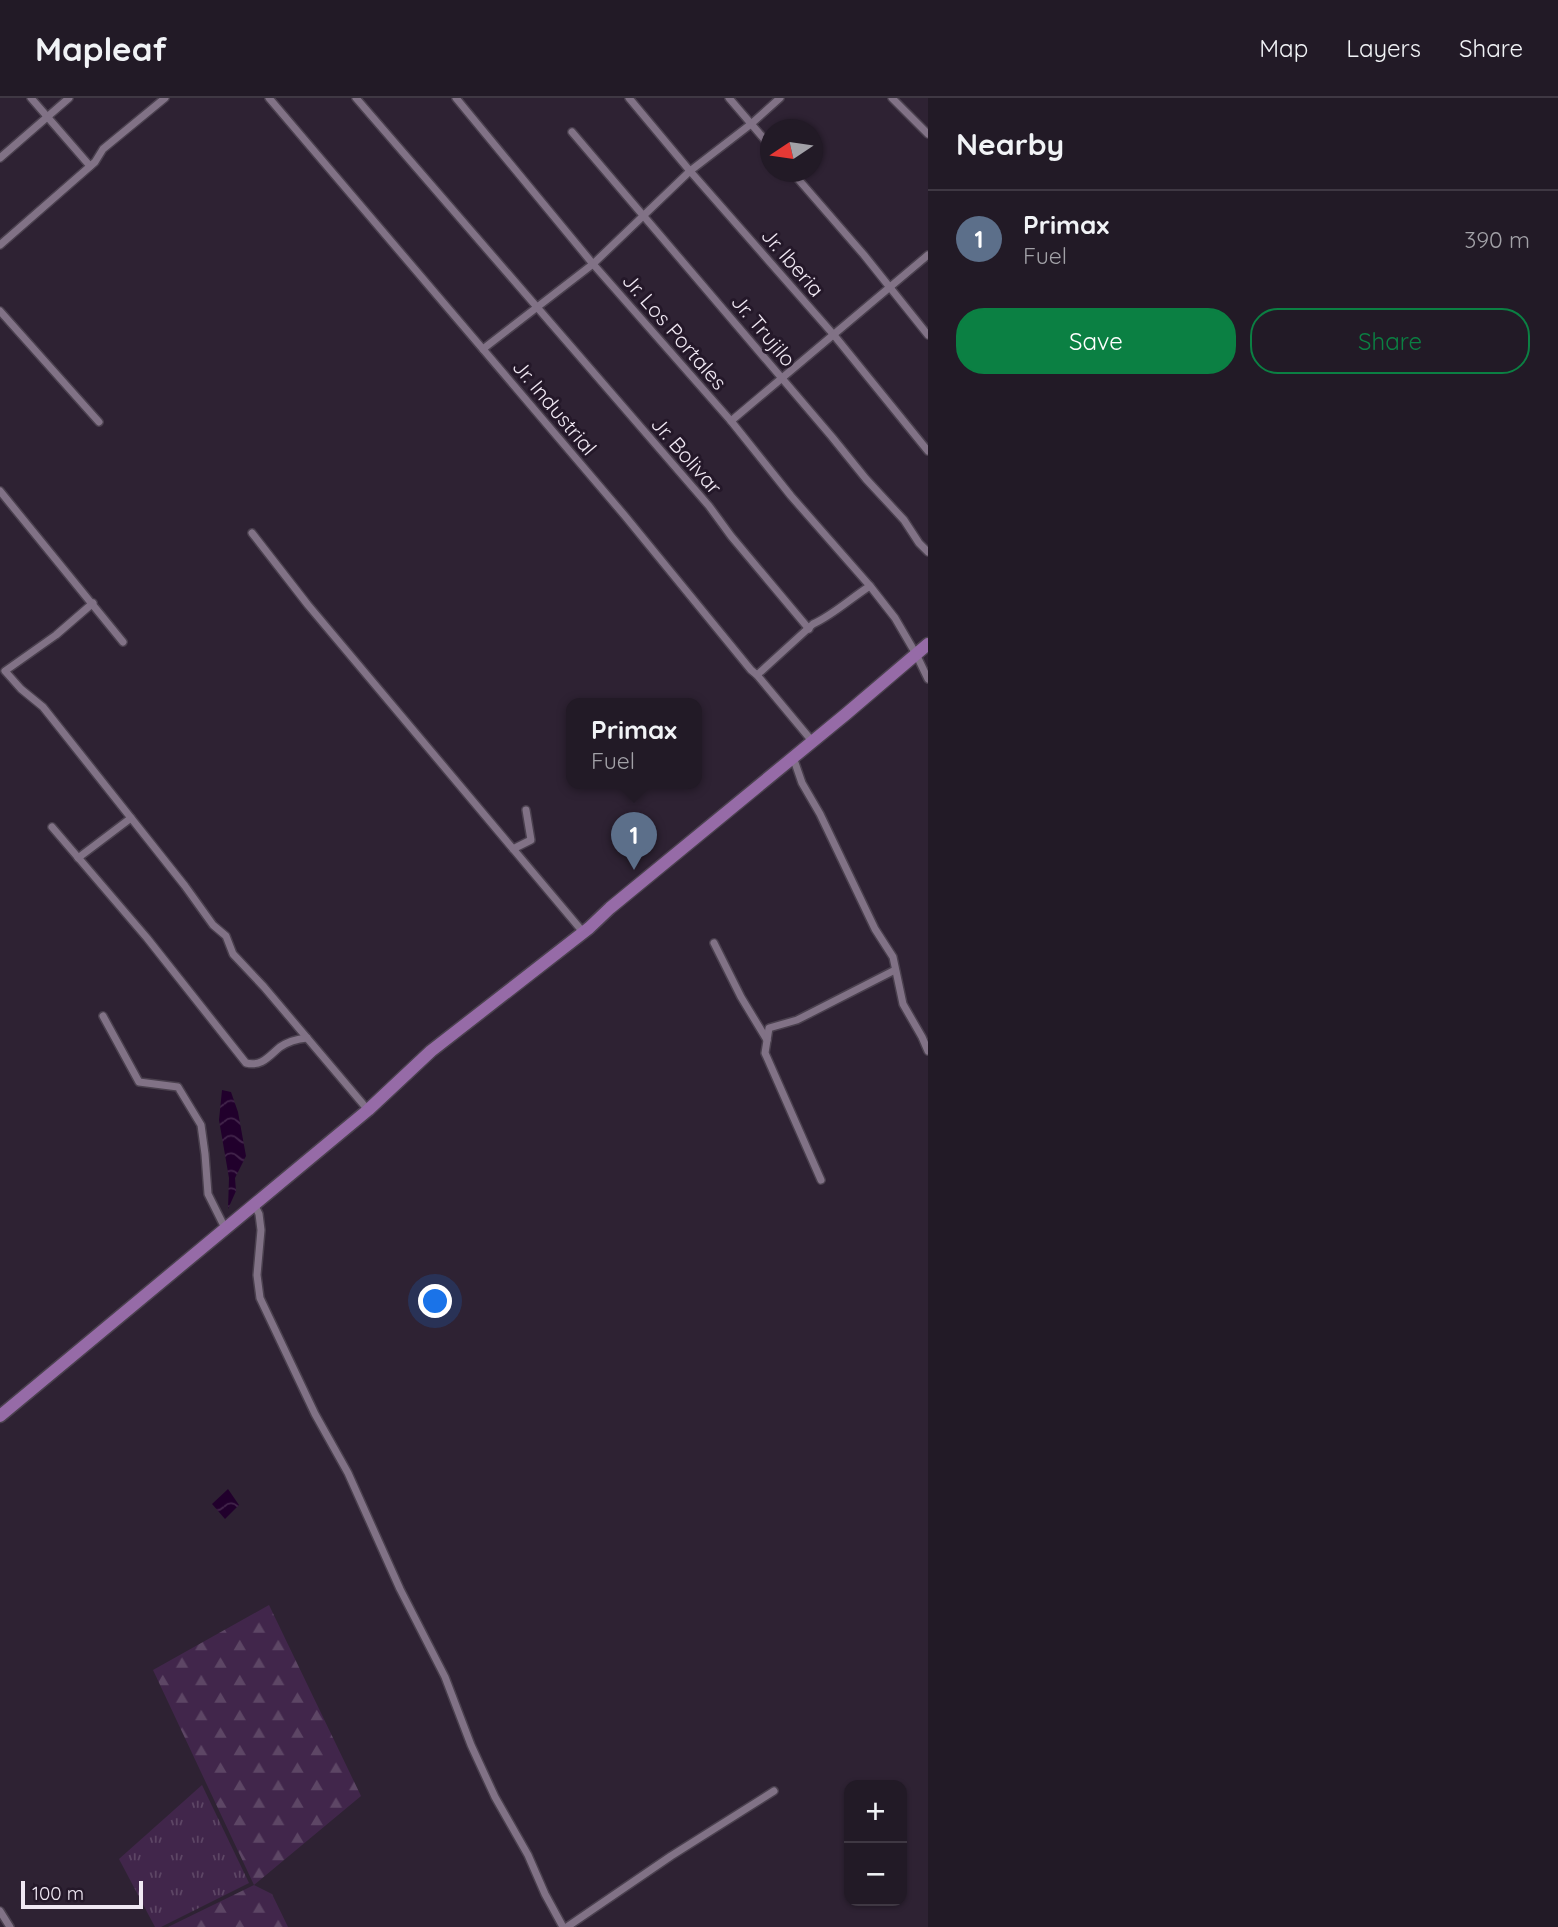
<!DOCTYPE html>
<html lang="en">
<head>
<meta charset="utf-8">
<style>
	body { margin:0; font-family:Quicksand,sans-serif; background:#2e2732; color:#f1f3f6 }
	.controls { position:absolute; right:21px; bottom:21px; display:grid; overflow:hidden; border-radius:14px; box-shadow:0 2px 5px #0004 }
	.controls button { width:63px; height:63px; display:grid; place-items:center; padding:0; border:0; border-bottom:2px solid #3f3843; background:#221a26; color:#f1f3f6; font:35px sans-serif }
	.compass { position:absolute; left:760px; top:21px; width:63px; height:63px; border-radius:50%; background:#221a26; box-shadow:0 2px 5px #0004; rotate:257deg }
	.scale { position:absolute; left:21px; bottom:18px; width:122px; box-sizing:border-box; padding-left:7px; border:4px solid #f0e8f3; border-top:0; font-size:19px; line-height:24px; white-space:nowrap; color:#f0e8f3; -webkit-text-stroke:5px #241829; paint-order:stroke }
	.you { position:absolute; left:436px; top:1204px; width:24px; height:24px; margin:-18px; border:5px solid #fff; border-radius:50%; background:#1a73e8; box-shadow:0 0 0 10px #1a73e833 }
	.badge { display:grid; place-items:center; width:46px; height:46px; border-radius:50%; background:#0b8043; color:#fff; font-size:23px; font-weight:700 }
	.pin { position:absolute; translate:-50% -58px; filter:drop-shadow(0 2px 4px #0008) }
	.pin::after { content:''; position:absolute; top:37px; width:24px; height:21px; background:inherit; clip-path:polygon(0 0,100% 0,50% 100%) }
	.popup { position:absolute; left:566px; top:600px; width:136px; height:91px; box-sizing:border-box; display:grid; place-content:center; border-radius:14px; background:#221a26; filter:drop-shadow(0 2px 5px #0005); font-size:23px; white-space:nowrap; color:#a2a1a7 }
	.popup b { font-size:26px; color:#f1f3f6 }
	.popup::after { content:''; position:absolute; left:50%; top:100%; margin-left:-14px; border:14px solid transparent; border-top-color:#221a26 }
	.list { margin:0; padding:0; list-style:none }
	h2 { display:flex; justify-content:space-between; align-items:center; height:91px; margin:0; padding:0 28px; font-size:30px }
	h2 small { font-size:23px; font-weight:400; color:#a2a1a7 }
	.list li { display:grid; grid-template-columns:46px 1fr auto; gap:21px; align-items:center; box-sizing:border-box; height:98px; padding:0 28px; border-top:2px solid #3f3843 }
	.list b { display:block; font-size:26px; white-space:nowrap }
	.list p { margin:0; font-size:23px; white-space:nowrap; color:#a2a1a7 }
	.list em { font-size:23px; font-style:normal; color:#a2a1a7 }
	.actions { display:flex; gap:14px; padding:21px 28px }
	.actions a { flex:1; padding:16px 0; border:2px solid #0b8043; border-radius:28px; text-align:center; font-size:24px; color:#0b8043 }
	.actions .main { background:#0b8043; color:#fff }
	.map { position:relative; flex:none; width:928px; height:1829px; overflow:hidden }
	header { display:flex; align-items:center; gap:42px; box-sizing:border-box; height:98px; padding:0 35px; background:#221a26; border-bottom:2px solid #3f3843 }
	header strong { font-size:33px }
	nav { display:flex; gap:38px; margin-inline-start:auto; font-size:24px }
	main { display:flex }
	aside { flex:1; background:#221a26 }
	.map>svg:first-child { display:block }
	.grass { fill:url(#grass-tufts) }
	.forest { fill:url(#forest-firs) }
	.water { fill:url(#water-waves) }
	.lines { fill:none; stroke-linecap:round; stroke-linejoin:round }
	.minor-casing { stroke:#4a404e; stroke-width:10 }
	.trunk-casing { stroke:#4a404e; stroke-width:15 }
	.minor { stroke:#817286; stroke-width:7 }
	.trunk { stroke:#966ba7; stroke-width:12 }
	.labels { text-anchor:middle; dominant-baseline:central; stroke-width:6; stroke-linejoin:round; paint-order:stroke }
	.street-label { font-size:21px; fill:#f0e8f3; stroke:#241829 }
</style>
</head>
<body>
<header>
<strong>Mapleaf</strong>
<nav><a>Map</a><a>Layers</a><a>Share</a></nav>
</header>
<main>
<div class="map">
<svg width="928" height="1829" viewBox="0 0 928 1829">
	<defs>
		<pattern id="grass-tufts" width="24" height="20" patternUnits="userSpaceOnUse" patternTransform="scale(1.75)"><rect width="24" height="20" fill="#41264b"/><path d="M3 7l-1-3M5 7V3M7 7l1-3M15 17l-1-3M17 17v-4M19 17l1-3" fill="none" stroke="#5d4665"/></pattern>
		<pattern id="forest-firs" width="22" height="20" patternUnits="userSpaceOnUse" patternTransform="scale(1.75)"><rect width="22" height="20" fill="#41264b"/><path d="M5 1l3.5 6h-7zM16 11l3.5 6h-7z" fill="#5d4665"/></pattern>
		<pattern id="water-waves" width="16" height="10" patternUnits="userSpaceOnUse" patternTransform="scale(1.75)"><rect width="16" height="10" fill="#21002c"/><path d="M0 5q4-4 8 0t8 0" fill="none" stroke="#42254b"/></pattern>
	</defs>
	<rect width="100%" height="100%" fill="#2e2233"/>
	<!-- grass -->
	<polygon class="grass" points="202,1687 249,1785 161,1829 155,1829 119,1761"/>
	<!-- forest -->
	<polygon class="forest" points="269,1507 361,1698 254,1787 272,1796 288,1829 168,1829 254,1787 153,1572"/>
	<!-- water -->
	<g class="water">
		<polygon points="222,992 231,994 238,1014 246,1058 235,1080 236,1093 228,1111 229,1080 219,1022"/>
		<polygon points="228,1391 239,1407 225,1421 212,1406"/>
	</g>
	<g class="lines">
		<defs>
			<g id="minor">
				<polyline points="31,0 90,68"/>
				<polyline points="269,0 625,418 751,572 757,577 812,643"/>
				<polyline points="356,0 709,408 731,438 809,531"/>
				<polyline points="456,0 593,166 731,323 791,398 870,488 895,520 916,556 928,581"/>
				<polyline points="629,0 690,73 833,236 928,353"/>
				<polyline points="729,0 771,49"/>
				<polyline points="892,0 928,36"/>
				<polyline points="572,34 832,339 866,381 904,422 919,445 928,454"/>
				<polyline points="0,60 69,0"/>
				<polyline points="792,74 864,157 928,237"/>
				<polyline points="0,147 95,64 103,51 165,0"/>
				<polyline points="0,213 99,324"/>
				<polyline points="483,251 593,166 690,73 751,26 780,0"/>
				<polyline points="731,323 928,157"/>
				<polyline points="0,393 123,544"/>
				<polyline points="252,435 308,507 583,834"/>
				<polyline points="93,505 56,537 5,573 21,591 43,609 185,788 213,827 226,838 233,856 264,889 368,1012"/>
				<path d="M757,577L813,526C833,517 851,500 870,488"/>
				<polyline points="793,659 802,685 820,716 875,831 893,859 903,906 922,939 928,953"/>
				<path d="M52,729L147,840L246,965C262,969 269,958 280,949C289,943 297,941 307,940"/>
				<polyline points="513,751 531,742 526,712"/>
				<polyline points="78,760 131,720"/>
				<polyline points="714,845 741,899 767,942"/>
				<polyline points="103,918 139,984 178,989 201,1027 205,1056 208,1096 225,1130"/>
				<polyline points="821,1082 765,955 769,930 797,922 895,872"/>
				<polyline points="254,1106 259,1116 261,1132 257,1177 260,1200 315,1316 348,1375 400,1491 445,1579 471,1647 495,1699 528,1757 545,1796 563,1829"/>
				<polyline points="0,1813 10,1829"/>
				<polyline points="567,1829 671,1758 774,1693"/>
			</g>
			<polyline id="trunk" points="0,1318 368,1012 431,953 589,830 610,810 846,616 928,546"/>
		</defs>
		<!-- minor casing -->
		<use href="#minor" class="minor-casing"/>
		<!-- trunk casing -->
		<use href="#trunk" class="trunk-casing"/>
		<!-- minor -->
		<use href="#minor" class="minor"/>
		<!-- trunk -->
		<use href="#trunk" class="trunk"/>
	</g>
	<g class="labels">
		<!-- street labels -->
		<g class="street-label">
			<text transform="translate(793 164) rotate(49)">Jr. Iberia</text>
			<text transform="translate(764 232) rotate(50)">Jr. Trujilo</text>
			<text transform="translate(675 233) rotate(49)">Jr. Los Portales</text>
			<text transform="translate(555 309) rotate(50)">Jr. Industrial</text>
			<text transform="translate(687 357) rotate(49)">Jr. Bolivar</text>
		</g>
	</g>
</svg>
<div class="controls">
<button>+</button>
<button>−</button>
</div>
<svg class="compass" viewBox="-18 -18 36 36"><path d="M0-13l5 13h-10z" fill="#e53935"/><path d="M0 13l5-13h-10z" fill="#a2a1a7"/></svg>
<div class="scale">100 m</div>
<div class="you"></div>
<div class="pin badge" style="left:634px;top:772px;background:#5c6f8a">1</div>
<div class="popup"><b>Primax</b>Fuel</div>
</div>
<aside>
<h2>Nearby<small></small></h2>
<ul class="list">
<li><span class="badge" style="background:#5c6f8a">1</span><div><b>Primax</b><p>Fuel</p></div><em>390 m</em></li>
</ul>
<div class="actions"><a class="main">Save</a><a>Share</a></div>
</aside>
</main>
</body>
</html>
